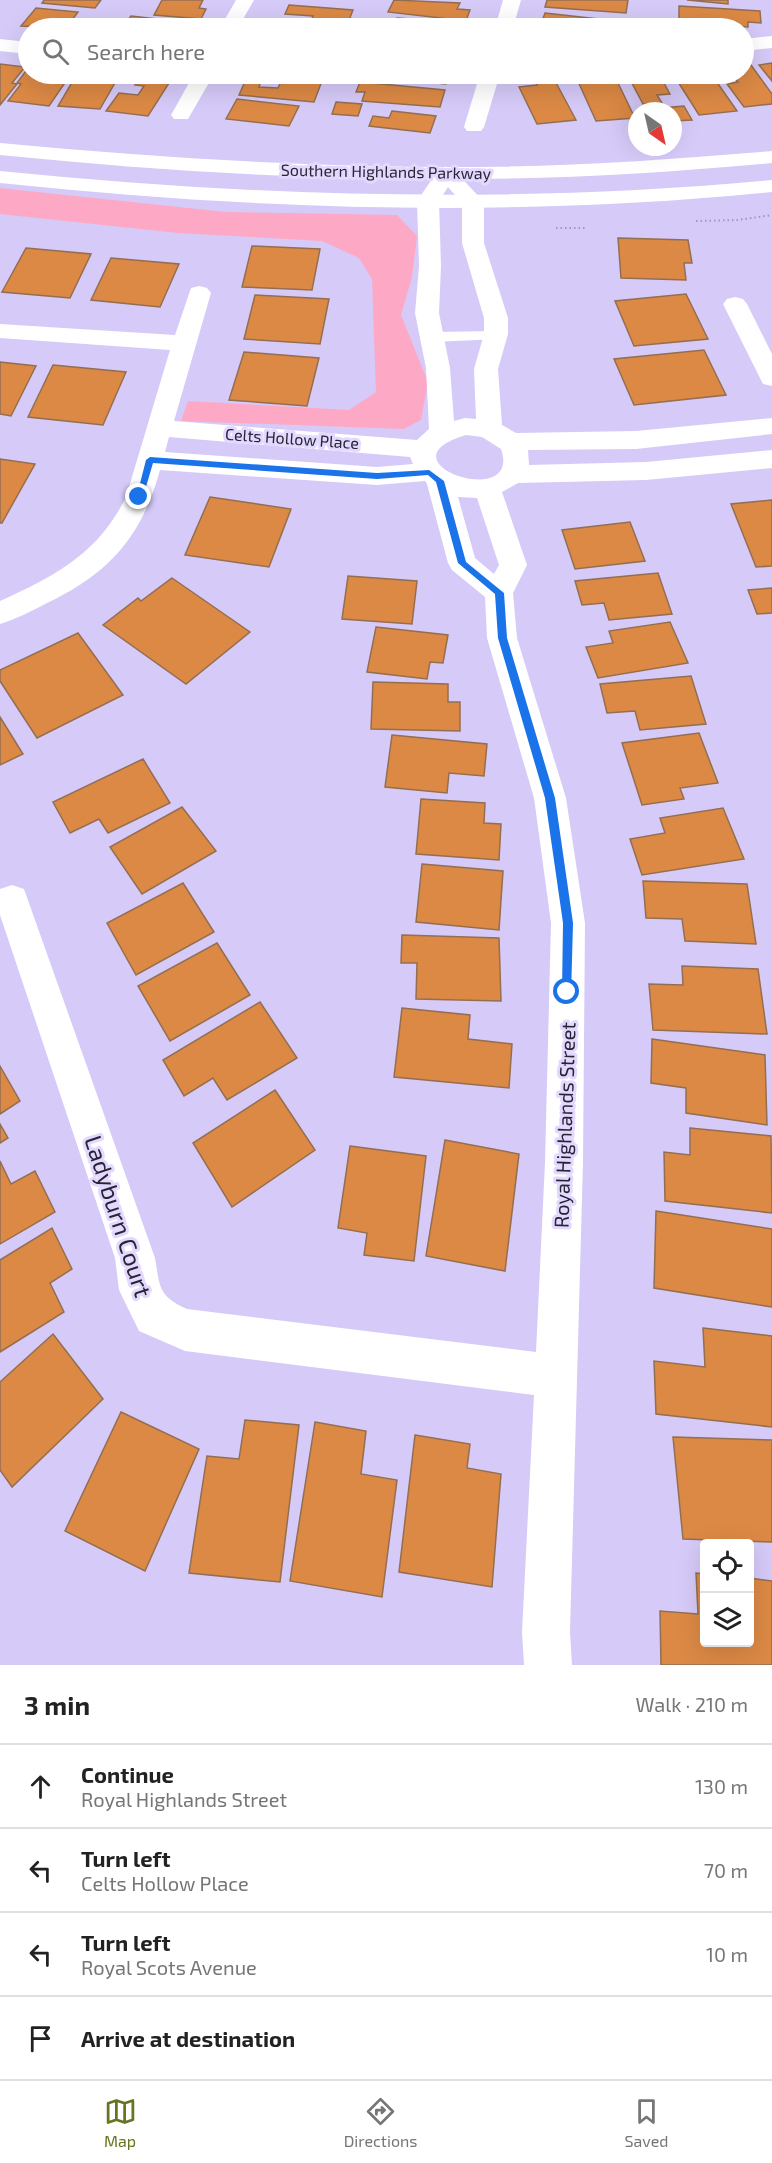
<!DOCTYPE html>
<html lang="en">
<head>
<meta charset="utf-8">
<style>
	body { margin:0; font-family:"Exo 2",sans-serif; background:#f2f2f2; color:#222 }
	.controls { position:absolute; right:18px; bottom:18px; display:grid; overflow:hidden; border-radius:6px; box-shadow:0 6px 24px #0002 }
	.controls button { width:54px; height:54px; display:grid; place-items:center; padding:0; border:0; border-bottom:2px solid #e0e0e0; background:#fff; color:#222; font:30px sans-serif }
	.compass { position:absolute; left:628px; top:102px; width:54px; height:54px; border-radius:50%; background:#fff; box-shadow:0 6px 24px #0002; rotate:146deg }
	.stop { position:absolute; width:18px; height:18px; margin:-14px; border:4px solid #1a73e8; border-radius:50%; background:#fff }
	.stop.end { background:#1a73e8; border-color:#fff; box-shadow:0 2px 6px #0008 }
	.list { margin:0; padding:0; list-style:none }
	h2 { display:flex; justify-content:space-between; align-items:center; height:78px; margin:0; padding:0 24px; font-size:26px }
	h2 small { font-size:20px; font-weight:400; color:#767676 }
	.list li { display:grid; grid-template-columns:39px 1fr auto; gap:18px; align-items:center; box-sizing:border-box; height:84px; padding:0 24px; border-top:2px solid #e0e0e0 }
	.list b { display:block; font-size:22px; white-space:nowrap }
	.list p { margin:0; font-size:20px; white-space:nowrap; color:#767676 }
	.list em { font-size:20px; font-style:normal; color:#767676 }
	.icon { flex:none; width:33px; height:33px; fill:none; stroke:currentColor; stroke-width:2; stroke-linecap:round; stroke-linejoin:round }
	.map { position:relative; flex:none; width:772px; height:1665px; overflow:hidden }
	.search { position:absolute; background:#fff; box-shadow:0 6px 24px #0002; left:18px; right:18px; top:18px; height:66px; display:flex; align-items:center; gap:15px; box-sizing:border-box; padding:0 21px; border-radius:33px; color:#767676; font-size:22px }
	.sheet { height:414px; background:#fff }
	nav { display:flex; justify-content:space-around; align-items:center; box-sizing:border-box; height:84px; border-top:2px solid #e0e0e0; background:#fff; font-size:16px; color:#767676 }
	nav a { display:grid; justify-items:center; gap:3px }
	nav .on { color:#68741f }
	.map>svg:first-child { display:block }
	.green { fill:#fda9c6 }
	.building { fill:#dc8945; stroke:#946e51; stroke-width:1.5 }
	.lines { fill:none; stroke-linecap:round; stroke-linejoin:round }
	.path { stroke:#a097bc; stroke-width:2; stroke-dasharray:1.5 3; stroke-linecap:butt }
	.service { fill:#fff; fill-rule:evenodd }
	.minor { fill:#fff; fill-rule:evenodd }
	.primary { fill:#fff; fill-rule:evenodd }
	.route { fill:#1a73e8 }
	.labels { text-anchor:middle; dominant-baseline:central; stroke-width:6; stroke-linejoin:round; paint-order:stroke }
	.far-street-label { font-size:16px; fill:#292435; stroke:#e3d9fe }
	.street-label { font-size:20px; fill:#292435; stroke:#e3d9fe }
	.near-street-label { font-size:24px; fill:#292435; stroke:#e3d9fe }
</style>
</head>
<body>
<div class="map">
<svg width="772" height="1665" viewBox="0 0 772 1665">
	<rect width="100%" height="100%" fill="#d6caf8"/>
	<!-- green -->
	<polygon class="green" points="0,188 226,212 397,215 417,236 412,277 401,315 428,382 421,420 404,429 181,421 188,401 349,410 376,392 372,279 359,258 322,241 178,233 0,214"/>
	<!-- building -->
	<g class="building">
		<polygon points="44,0 101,0 95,8 42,3"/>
		<polygon points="162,0 203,0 199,8 206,9 201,19 154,15"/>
		<polygon points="394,0 460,3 457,9 470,10 466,21 388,12"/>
		<polygon points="547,0 628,0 626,13 545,7"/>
		<polygon points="687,0 728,0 728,4"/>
		<polygon points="289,5 353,10 346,28 309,26 313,16 285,14"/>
		<polygon points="679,6 760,11 761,23 748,22 748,27 679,23"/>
		<polygon points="36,8 78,12 66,28 21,26"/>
		<polygon points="545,13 625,22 623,28 554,28 554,26 541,24"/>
		<polygon points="131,16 167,20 162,26 181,28 122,28"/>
		<polygon points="397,18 464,23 462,28 394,28"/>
		<polygon points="772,63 772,81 759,65"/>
		<polygon points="0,64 25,67 12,83 17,84 0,105"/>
		<polygon points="751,65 772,94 772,104 744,107 727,84 738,82 731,74 744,74 744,66"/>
		<polygon points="28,68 28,74 71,74 49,106 8,101 21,84 17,83"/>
		<polygon points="77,74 98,75 120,74 100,109 58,106"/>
		<polygon points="382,74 450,74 446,84 380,78"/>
		<polygon points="627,74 659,74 670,94 657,95 662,103 643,104"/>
		<polygon points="673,74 697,74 699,76 712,75 737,111 699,115"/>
		<polygon points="601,75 604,82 617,81 635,118 596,121 576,77"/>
		<polygon points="140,77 171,80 148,116 106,111 119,93 138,95 144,86 135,85"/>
		<polygon points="283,77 322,81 314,102 239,95 246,79 261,81 259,87 278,88"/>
		<polygon points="553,77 576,120 537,124 519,87 537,85 534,79"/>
		<polygon points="360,82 445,90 440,107 362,101 365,92 356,92"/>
		<polygon points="237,99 299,106 289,126 226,119"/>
		<polygon points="336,102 362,104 358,116 332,114"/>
		<polygon points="684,106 692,120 673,121 673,111 663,111 661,108"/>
		<polygon points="392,111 436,116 430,133 369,126 373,116 389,118"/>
		<polygon points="618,238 688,240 692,263 684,263 686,280 621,278"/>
		<polygon points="252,246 320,249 312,290 242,287"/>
		<polygon points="26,248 91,254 70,298 2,292"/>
		<polygon points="111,258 179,264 160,307 91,300"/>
		<polygon points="686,294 708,339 634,346 615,301"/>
		<polygon points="255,295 329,299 320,344 244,339"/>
		<polygon points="704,350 726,395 634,405 614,359"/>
		<polygon points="244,352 319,358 307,406 229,400"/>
		<polygon points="0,362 36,366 11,416 0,414"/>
		<polygon points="53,365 126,372 103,425 28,417"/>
		<polygon points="0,459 35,464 2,523 0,523"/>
		<polygon points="210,497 291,509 269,567 185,555"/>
		<polygon points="772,500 772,566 756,567 731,504"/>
		<polygon points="630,522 645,561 575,569 562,530"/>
		<polygon points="658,573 672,614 609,620 604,603 582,605 575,581"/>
		<polygon points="348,576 417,581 412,624 342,619"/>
		<polygon points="172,578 250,632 186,684 103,625 138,598 141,601"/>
		<polygon points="772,588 772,613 757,614 748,590"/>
		<polygon points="670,622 688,663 598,678 586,647 613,643 609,631"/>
		<polygon points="376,627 448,635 443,663 430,662 427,679 367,672"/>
		<polygon points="78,633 123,695 37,738 0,681 0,670"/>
		<polygon points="691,676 706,724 640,730 635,711 607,713 600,684"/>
		<polygon points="373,682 448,684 448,702 460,702 460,731 371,729"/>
		<polygon points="0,717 23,754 0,765"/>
		<polygon points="699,733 718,783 680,788 684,799 642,805 622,743"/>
		<polygon points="392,735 487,744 484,776 449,773 447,793 385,787"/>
		<polygon points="143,759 170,803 108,833 99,819 70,833 53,802"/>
		<polygon points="421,799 485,803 484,823 501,824 499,860 416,854"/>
		<polygon points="182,807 216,851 142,894 110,847"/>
		<polygon points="723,808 744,859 642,875 630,839 665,833 660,818"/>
		<polygon points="422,864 503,871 499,930 416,922"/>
		<polygon points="643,881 747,884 756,944 685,941 682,919 646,918"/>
		<polygon points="183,883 214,932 136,975 107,923"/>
		<polygon points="402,935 499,938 501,1001 416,999 417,963 401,963"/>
		<polygon points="217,943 250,995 170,1041 138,986"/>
		<polygon points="682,966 758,969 767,1034 653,1030 649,984 683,985"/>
		<polygon points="260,1002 297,1058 227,1100 213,1078 184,1096 163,1060"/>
		<polygon points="402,1008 470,1015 468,1039 512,1044 509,1088 394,1077"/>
		<polygon points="652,1039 765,1055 767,1125 686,1113 686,1088 651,1083"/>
		<polygon points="0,1066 20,1101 0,1114"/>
		<polygon points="275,1090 315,1150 232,1207 193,1143"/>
		<polygon points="0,1124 8,1138 0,1143"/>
		<polygon points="690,1128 771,1136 772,1213 665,1201 664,1152 690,1155"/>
		<polygon points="445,1140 519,1154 505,1271 426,1256"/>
		<polygon points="350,1146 426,1156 414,1261 364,1255 367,1233 338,1228"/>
		<polygon points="0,1161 11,1184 35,1171 55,1212 0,1244"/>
		<polygon points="656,1211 772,1229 772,1307 654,1288"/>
		<polygon points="52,1228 72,1269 50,1283 64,1312 0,1352 0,1260"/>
		<polygon points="703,1328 772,1336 772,1427 656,1414 654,1361 705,1367"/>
		<polygon points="53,1334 103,1399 12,1487 0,1470 0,1382"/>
		<polygon points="121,1412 199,1449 145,1571 65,1531"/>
		<polygon points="245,1420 299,1425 280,1582 189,1573 207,1456 239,1459"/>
		<polygon points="315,1422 366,1431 361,1474 397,1480 382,1597 290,1581"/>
		<polygon points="415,1435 470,1444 467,1468 501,1474 492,1587 399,1572"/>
		<polygon points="673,1437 772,1440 772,1542 683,1539"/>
		<polygon points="696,1573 704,1574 704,1642 750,1642 750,1578 772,1581 772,1665 661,1665 660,1611 698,1614"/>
	</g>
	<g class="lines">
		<!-- path -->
		<g class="path">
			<polyline points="696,221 738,220 772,215"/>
			<polyline points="556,228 585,228"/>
		</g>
		<!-- service -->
		<polygon class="service" points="495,331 503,336 500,339 432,342 424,337 432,332"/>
		<!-- minor -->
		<g class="minor">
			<polygon points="236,0 254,0 238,28 220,28"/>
			<polygon points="503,0 521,0 513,28 495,28"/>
			<polygon points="772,36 772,48 744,51 744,39"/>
			<polygon points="0,39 28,42 28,54 0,51"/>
			<polygon points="194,74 214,74 188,119 174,119 171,115"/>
			<polygon points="480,74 500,74 484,127 481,131 467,131 464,127"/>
			<path d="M446,167L453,169L484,202V243L508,318V334L498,369L502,425L516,433L636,431L772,418V434L636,449L528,450L529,465L646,462L772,450V468L646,480L518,483L502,492L527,565L513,593L517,638L566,798L585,923L583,1162L570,1632L572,1665H524L522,1632L534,1395L185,1351L139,1331L119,1290L115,1258L0,915V889L12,885L24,889L155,1258C160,1287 158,1296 187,1309L536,1352L545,1162L551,923L534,798L487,638L485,597L452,570L448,563L427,484L425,481L377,485L160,470C142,536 109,574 47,603C32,611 16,619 0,624V601C55,576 98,554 126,497L170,350L0,338V324L175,335L191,288L199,286L207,288L211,293L174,421L417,440L429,429L426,368L415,313L419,266L417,201L439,169ZM448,187L462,203V243L484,318V334L474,369L476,419L465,418L454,421L450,368L439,313L441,266L439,201ZM466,435L482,437L501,449C523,512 375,462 466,435ZM169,437L410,457L413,464L377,467L165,452ZM458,497L477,498L499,565L494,574L475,558Z"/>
			<polygon points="735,297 743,299 747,304 772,354 772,386 763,384 723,304 727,299"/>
		</g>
		<!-- primary -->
		<g class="primary">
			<path d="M0,143C160,158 320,168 481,167C579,166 675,159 772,151V163C675,172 579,178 481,179C320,181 160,171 0,155Z"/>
			<path d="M0,171C256,197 516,204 772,180V192C516,218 256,210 0,183Z"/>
		</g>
	</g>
	<!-- route -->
	<polygon class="route" points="150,457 377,473 429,470 444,481 466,562 504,593 507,638 555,798 573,923 571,996 564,996 562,992 563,923 545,798 498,638 495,594 458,563 436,482 428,475 377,479 153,463 143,497 136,499 146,460"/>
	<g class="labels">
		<!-- far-street labels -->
		<g class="far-street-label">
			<text transform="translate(386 171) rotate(1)">Southern Highlands Parkway</text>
			<text transform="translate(292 438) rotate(4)">Celts Hollow Place</text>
		</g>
		<!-- street labels -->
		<g class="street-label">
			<text transform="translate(564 1125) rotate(-88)">Royal Highlands Street</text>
		</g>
		<!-- near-street labels -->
		<g class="near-street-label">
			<text transform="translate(119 1216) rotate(72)">Ladyburn Court</text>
		</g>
	</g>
</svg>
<div class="controls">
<button><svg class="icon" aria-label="locate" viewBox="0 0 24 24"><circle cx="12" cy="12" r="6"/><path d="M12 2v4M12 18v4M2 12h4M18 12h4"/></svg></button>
<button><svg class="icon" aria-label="layers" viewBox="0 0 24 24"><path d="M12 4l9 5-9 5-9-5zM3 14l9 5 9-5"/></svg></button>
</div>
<svg class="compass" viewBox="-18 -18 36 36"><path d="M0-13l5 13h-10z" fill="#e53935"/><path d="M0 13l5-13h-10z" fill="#767676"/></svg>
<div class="stop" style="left:567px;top:992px"></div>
<div class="stop end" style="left:139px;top:497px"></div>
<div class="search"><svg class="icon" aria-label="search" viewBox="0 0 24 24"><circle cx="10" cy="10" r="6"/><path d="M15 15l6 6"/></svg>Search here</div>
</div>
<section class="sheet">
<h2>3 min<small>Walk · 210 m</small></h2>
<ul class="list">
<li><svg class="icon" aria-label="ahead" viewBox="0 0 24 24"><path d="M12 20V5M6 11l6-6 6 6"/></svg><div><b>Continue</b><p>Royal Highlands Street</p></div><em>130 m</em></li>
<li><svg class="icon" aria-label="left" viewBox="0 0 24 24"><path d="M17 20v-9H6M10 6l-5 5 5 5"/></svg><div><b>Turn left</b><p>Celts Hollow Place</p></div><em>70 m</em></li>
<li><svg class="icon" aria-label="left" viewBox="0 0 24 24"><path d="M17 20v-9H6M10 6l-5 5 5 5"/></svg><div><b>Turn left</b><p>Royal Scots Avenue</p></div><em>10 m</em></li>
<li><svg class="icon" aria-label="arrive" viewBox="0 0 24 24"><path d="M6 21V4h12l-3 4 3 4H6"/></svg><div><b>Arrive at destination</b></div></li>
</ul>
</section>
<nav>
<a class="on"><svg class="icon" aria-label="map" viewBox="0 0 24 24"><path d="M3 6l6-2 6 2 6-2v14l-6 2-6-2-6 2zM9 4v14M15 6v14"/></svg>Map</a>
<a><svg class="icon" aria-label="directions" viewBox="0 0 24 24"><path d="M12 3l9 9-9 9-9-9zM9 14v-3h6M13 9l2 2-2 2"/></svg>Directions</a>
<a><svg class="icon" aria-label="saved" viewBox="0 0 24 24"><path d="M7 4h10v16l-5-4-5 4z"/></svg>Saved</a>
</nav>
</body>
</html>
